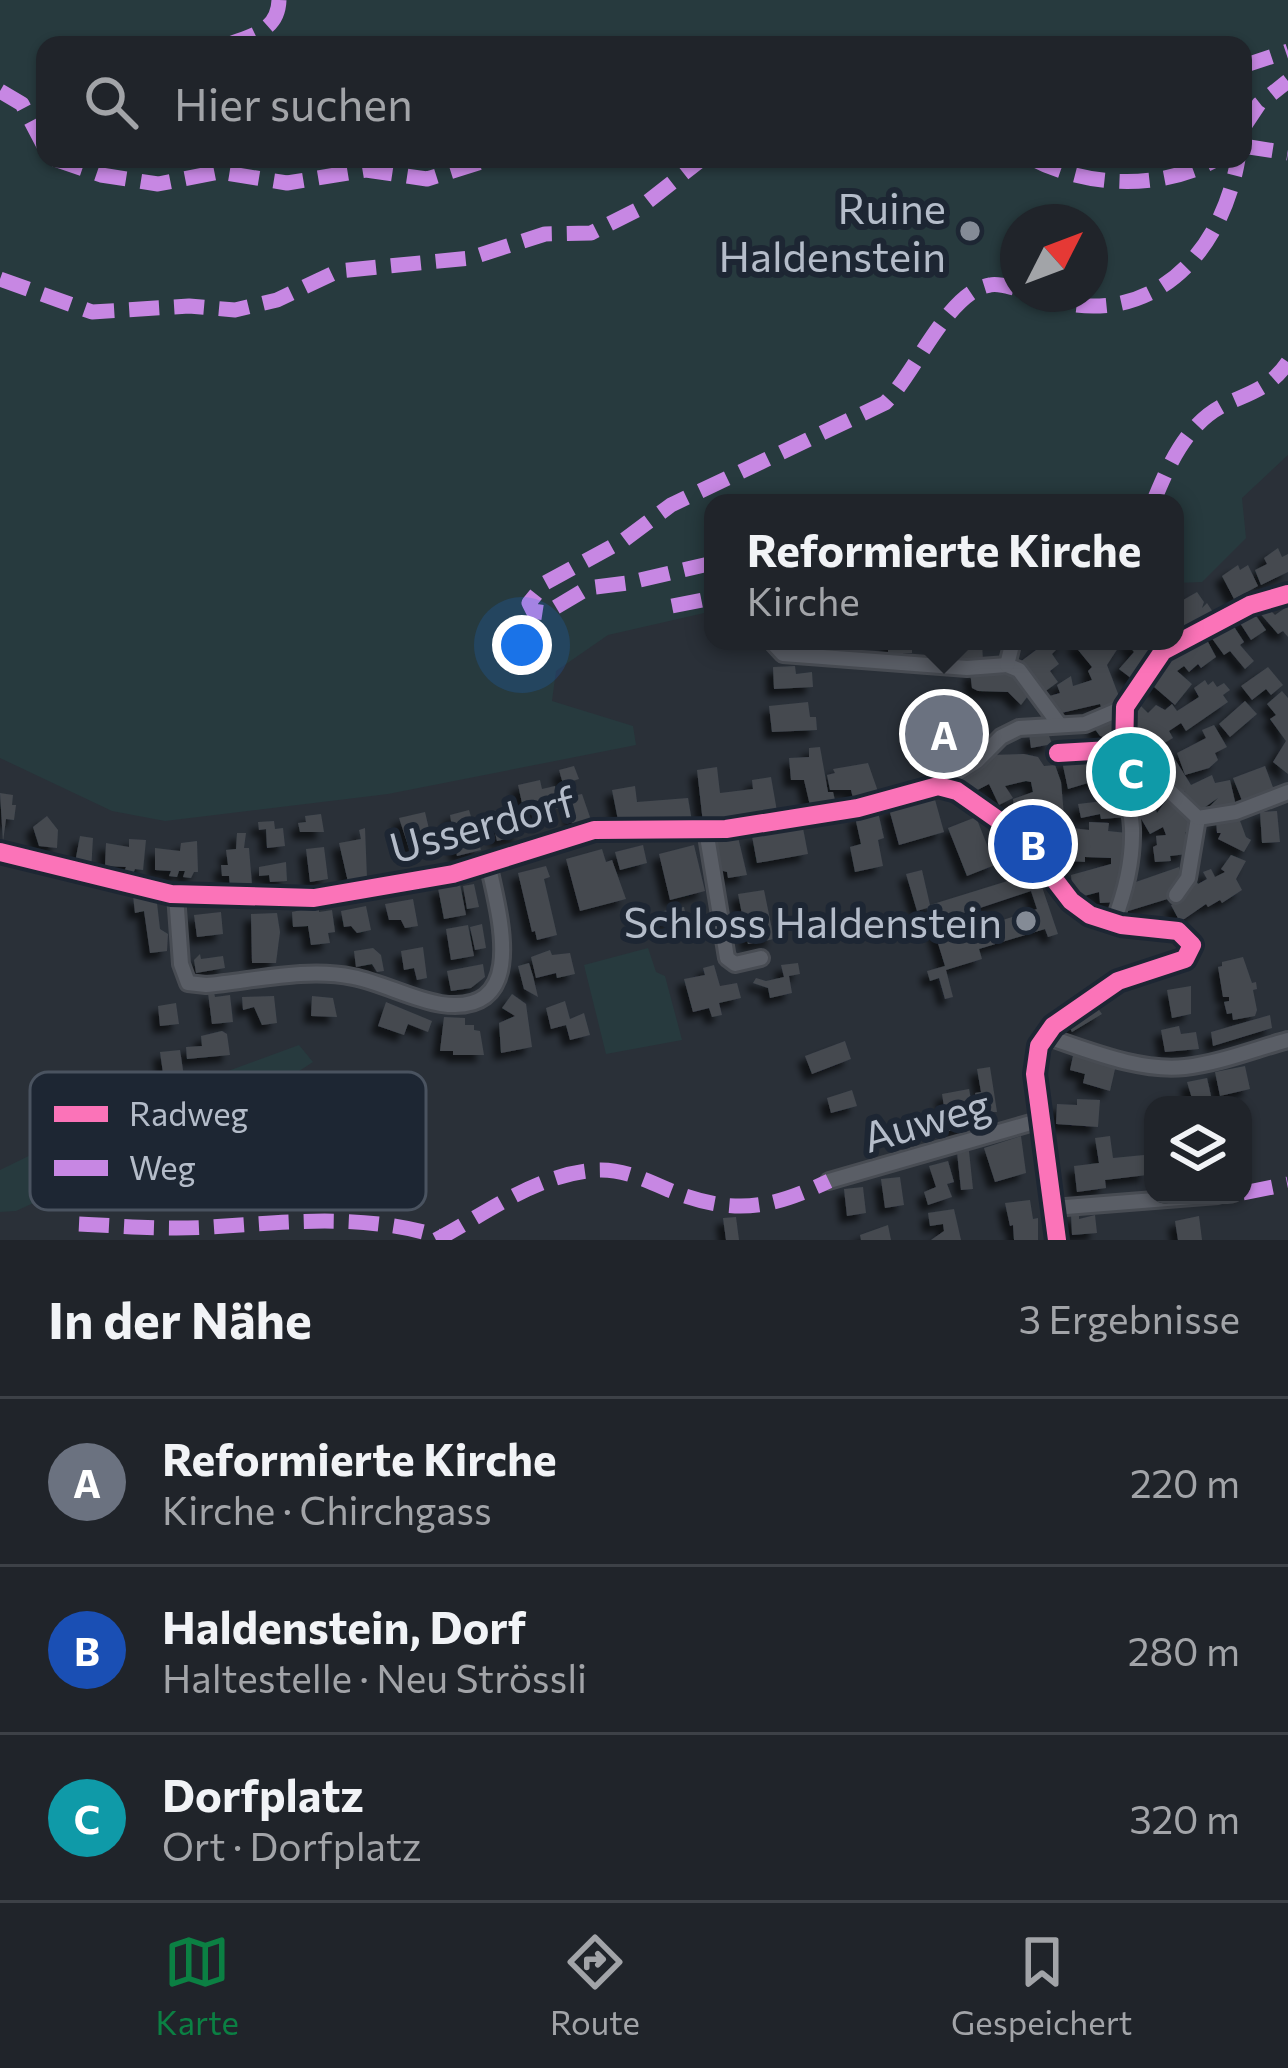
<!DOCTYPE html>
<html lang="de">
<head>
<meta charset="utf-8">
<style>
	body { margin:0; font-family:Commissioner,sans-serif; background:#282c32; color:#f1f3f6 }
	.controls { position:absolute; right:36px; bottom:36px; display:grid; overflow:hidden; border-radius:24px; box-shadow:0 3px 9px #0004 }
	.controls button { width:108px; height:108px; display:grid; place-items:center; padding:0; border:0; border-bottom:3px solid #3d4147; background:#20242a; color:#f1f3f6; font:60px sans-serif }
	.compass { position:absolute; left:1000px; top:204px; width:108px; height:108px; border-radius:50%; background:#20242a; box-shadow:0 3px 9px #0004; rotate:48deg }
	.you { position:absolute; left:522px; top:645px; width:42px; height:42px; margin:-30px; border:9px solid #fff; border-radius:50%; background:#1a73e8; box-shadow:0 0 0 18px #1a73e833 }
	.badge { display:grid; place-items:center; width:78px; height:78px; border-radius:50%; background:#0b8043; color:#fff; font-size:39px; font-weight:700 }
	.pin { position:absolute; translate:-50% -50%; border:6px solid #fff; box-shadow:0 3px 12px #0006 }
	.popup { position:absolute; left:704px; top:494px; width:480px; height:156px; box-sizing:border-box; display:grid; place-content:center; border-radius:24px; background:#20242a; filter:drop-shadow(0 3px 9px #0005); font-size:39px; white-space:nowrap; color:#a2a4a8 }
	.popup b { font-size:45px; color:#f1f3f6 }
	.popup::after { content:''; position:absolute; left:50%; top:100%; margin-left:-24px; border:24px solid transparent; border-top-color:#20242a }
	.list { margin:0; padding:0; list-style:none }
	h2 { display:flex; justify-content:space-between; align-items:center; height:156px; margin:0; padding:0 48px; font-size:51px }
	h2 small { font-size:39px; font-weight:400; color:#a2a4a8 }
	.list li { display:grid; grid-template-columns:78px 1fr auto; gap:36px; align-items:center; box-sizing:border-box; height:168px; padding:0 48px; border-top:3px solid #3d4147 }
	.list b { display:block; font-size:45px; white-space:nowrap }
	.list p { margin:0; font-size:39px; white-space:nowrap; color:#a2a4a8 }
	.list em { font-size:39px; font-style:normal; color:#a2a4a8 }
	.icon { flex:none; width:66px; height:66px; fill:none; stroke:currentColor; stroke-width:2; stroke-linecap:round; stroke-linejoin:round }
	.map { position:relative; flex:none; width:1288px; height:1240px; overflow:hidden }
	.search { position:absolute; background:#20242a; box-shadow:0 3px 9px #0004; left:36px; right:36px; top:36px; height:132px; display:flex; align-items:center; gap:30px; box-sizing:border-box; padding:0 42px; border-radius:24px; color:#a2a4a8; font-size:45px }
	.sheet { height:660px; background:#20242a }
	nav { display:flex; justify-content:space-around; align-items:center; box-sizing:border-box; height:168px; border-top:3px solid #3d4147; background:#20242a; font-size:33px; color:#a2a4a8 }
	nav a { display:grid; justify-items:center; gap:6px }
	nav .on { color:#0b8043 }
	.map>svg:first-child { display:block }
	.green { fill:#273a3e; fill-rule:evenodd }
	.building { fill:#444950; fill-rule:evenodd; filter:url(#shadow) }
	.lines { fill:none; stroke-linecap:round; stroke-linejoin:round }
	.minor-casing { stroke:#484c53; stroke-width:20 }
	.tertiary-casing { stroke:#484c53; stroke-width:22 }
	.minor { stroke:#5a5e66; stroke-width:14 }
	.tertiary { stroke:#5a5e66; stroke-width:16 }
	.quiet { stroke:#c787e3; stroke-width:15; stroke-dasharray:30 15; stroke-linecap:butt }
	.cycleway-casing { stroke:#1d2633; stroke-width:26 }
	.cycleway { stroke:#fb73b8; stroke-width:18 }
	.poi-dot { fill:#848b96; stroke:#1d2633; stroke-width:4.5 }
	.labels { text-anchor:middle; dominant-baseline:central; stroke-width:12; stroke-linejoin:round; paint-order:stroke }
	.poi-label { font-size:42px; fill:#b4bcc9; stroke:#1d2633; text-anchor:end }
	.street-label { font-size:42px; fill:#b4bcc9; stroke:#1d2633 }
	.key { fill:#1d2633; stroke:#4a5360; stroke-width:3 }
	.key-label { font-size:33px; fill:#b4bcc9 }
</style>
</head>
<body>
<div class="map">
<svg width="1288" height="1240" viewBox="0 0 1288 1240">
	<defs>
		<filter id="shadow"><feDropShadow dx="-7" dy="7" stdDeviation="3" flood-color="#0009"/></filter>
	</defs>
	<rect width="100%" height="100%" fill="#2a3038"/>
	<!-- green -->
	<g class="green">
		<path d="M0,0H1288V455L1242,498L1246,538L1202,582L1175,583V503H713V611L608,635L556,671L552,701L633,726L636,745L388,794L165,821L112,811L0,758ZM1243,45V159H45V45ZM1018,222H1090V294H1018Z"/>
		<polygon points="648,948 656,972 665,976 682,1040 606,1054 584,965"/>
		<polygon points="299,1045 313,1062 250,1103 16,1211 0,1212 0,1170 127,1108"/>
	</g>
	<!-- building -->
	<g class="building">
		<polygon points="1278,548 1282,557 1288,554 1288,572 1261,585 1255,570 1267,564 1264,558"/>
		<polygon points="1238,565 1240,570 1248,565 1258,586 1234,599 1222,576"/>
		<polygon points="1197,592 1204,602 1202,608 1207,603 1215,615 1184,636 1175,627 1175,611 1183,600"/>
		<polygon points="1288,606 1288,637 1283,631 1278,634 1258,611 1267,607 1275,615"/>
		<polygon points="1254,613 1266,630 1251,640 1238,620"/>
		<polygon points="1229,619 1244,642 1240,645 1254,661 1245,669 1230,651 1224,655 1208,633"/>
		<polygon points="1198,636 1204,642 1207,640 1216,657 1201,668 1198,664 1189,672 1184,666 1177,671 1192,684 1175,705 1146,680 1162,659"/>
		<rect x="888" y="641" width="24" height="12"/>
		<polygon points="953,641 982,641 983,662 955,661"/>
		<polygon points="1048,641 1065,641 1052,654 1059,664 1050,671 1058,682 1043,693 1020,662"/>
		<polygon points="1079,641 1116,641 1120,645 1107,665 1122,704 1102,709 1100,704 1057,714 1046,697 1060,693 1057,685 1071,676 1073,686 1092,680 1088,671 1092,667 1074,645"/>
		<polygon points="1125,641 1143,641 1159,652 1136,682 1119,669 1134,652"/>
		<polygon points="795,666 796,674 812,672 813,687 774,689 773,667"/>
		<polygon points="1268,667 1283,685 1271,695 1266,689 1252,700 1241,686"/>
		<polygon points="970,671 1017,674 1031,692 1021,705 1008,692 978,691 972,688"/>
		<polygon points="1205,680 1208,685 1213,681 1217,687 1224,683 1230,690 1223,695 1228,702 1186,731 1181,723 1169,731 1173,738 1140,757 1129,739 1131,717 1141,706 1148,713 1156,705 1165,710 1172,704 1177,711 1199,697 1194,688"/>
		<polygon points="1282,691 1288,698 1288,774 1273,762 1286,741 1270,719 1276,715 1267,704"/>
		<polygon points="1245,701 1257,714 1230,737 1219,724"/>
		<polygon points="808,702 810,717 816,717 817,730 772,732 769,706"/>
		<polygon points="968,708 967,743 932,748 922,740 921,726 928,717"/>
		<polygon points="1120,715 1117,741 1100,736 1094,728 1095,721"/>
		<polygon points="1214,725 1227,747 1215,753 1218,760 1209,768 1185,775 1177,753 1206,738 1202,730"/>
		<polygon points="1029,733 1048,733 1052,744 1031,748"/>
		<polygon points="820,747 828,792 833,792 837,809 812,814 804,780 791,780 789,758 809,757 809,748"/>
		<polygon points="1168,748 1191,785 1212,775 1215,783 1230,780 1237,810 1211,815 1207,809 1218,798 1198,812 1184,791 1179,795 1153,758"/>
		<polygon points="1024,754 1038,757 1044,766 1055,765 1061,782 1064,815 1016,821 1013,799 1033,792 1031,782 1026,781 1005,786 1013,798 999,805 989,784 968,795 959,778 992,759 990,755"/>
		<polygon points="1105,756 1108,777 1068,789 1062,761"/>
		<polygon points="868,763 881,800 855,806 851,790 830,790 827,775 835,773 833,769"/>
		<polygon points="574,766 579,779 563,784 559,770"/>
		<polygon points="1265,766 1274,790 1243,803 1233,778"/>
		<polygon points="717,767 720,793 753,789 752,780 771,777 778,817 703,823 697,770"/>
		<polygon points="1151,778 1162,788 1152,800 1157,813 1170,795 1185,811 1192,832 1185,832 1187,854 1170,856 1171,861 1155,862 1153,847 1157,845 1156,836 1166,835 1163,827 1150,834 1132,803 1129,784"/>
		<polygon points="540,780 542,789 555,786 560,808 536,814 532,800 522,803 518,785"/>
		<polygon points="635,786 637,802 688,798 692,822 619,825 612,790"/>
		<polygon points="0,793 13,795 12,805 16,805 14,820 6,819 3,842"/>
		<polygon points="582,794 591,820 572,824 568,797"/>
		<polygon points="934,796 944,832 899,845 889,809"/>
		<polygon points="1120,799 1121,805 1126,805 1128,817 1101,819 1100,814 1081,818 1078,804"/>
		<polygon points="505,808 515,817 520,836 497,841 490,812"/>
		<polygon points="469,810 481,850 457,856 450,815"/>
		<polygon points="1277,811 1280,842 1262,843 1260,812"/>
		<polygon points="425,812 430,833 417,836 421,851 411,854 399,818"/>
		<polygon points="878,812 884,838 878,840 883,866 855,872 850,847 861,844 855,817"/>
		<polygon points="321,814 324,832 300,832 298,823 306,822 305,816"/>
		<polygon points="47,816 58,830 57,848 39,846 33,827"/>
		<polygon points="976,817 995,865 967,876 948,828"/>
		<polygon points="1239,818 1246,837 1251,840 1244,852 1218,839 1221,833 1217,833 1216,819"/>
		<polygon points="274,821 275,829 283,828 285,846 267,848 266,829 259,830 258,822"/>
		<polygon points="1033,821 1045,825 1061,821 1060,860 1050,860 1019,827"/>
		<polygon points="1089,822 1109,823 1108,831 1127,833 1119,902 1100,903 1099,892 1073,899 1071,875 1111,864 1111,858 1085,857 1085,862 1070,861 1072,828 1089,830"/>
		<polygon points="365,828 367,878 348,882 339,843 361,839 359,830"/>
		<polygon points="803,828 808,854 757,863 752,836"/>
		<polygon points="237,833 246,833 244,848 249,848 252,885 230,887 229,876 222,876 221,865 228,865 226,850 236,849"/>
		<polygon points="80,836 93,838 91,871 74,868"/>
		<polygon points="738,837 747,875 728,878 727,872 716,869 711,841"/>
		<polygon points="129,839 146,840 143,870 135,869 133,874 124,872 126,867 105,866 106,843 129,847"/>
		<polygon points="197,841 198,872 194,872 191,878 183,877 185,871 179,871 177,877 169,876 171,871 155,870 155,848 180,851 181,843"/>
		<polygon points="643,845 647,863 620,870 615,852"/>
		<polygon points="694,845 705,891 670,900 659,854"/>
		<polygon points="324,847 328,879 310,882 306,849"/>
		<polygon points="602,849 606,862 612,860 626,899 580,911 566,859"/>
		<polygon points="1231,855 1246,861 1236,879 1242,890 1222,903 1220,900 1208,907 1206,904 1180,922 1171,905 1187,896 1184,892 1195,879 1198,884 1207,879 1203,872 1211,869 1215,877 1225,872 1221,869"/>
		<polygon points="286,862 287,881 270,882 269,875 259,876 259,867"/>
		<polygon points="546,866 550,877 544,879 557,935 537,940 535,931 532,932 518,873"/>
		<polygon points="1179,867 1182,882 1174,897 1125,912 1130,884"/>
		<path d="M922,870L930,905L1037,872L1058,934L1048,937L1045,929L979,949L982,959L946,970L953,997L945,999L939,978L930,981L927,971L945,966L927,908L917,911L906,874ZM1031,891L1037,909L962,933L956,916Z"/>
		<polygon points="460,884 466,915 444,919 438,888"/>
		<polygon points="474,884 479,907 467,909 463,886"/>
		<polygon points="764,890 774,939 748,944 738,894"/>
		<polygon points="133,895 157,903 160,929 168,934 167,951 150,953 144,911 135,913"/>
		<polygon points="413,899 418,926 405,928 401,920 389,920 385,904"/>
		<polygon points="319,906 319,912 332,910 335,932 328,933 330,943 311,945 308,926 293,927 292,912"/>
		<polygon points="366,906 371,930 357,933 351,926 344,927 341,911"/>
		<polygon points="684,907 686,917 661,923 659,912"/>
		<polygon points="221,912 223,934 197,937 194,915"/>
		<polygon points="277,913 280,932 276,963 252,963 251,914"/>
		<polygon points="482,924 486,948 475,950 470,927"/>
		<polygon points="468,925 474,956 451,960 446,929"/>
		<polygon points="423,947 427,978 417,980 414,968 404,970 401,951"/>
		<polygon points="373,948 381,955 384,971 377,972 372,964 356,967 354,951"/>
		<polygon points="550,950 552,955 570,953 575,974 557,978 556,973 536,978 531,957"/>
		<polygon points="200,954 201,959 223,956 225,968 196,973 194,960"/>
		<polygon points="1243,957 1252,983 1256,982 1257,989 1253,990 1257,1010 1255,1016 1233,1020 1232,1013 1227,1014 1224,1002 1229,1001 1229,997 1223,997 1218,967 1222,966 1222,962"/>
		<polygon points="529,963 533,976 538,997 524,989 518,966"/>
		<polygon points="798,963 800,974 789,976 792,993 770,998 768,988 753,983 756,978 766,981 784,977 781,965"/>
		<polygon points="483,964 485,977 471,988 451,991 447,971"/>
		<polygon points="714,965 720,986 737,983 741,998 719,1003 722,1015 712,1017 709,1008 693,1012 684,979 705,975 703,968"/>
		<polygon points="1191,986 1191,1014 1172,1018 1167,990"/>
		<polygon points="214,992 215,997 230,995 233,1022 212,1024 208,993"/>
		<polygon points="512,994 526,1004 532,1047 501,1053 499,1023 515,1016 502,1008"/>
		<polygon points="274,996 277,1023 262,1025 254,1007 243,1010 242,997"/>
		<polygon points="312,996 333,998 337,1017 311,1016"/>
		<polygon points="565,1001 570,1019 584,1013 590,1035 570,1040 566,1025 551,1029 546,1008"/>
		<polygon points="386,1002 432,1021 428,1032 408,1024 404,1035 378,1026"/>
		<polygon points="176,1003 179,1024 160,1026 158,1006"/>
		<polygon points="1094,1003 1102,1014 1072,1032 1067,1023"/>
		<polygon points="1270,1015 1272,1028 1213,1046 1211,1032"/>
		<polygon points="444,1017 465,1018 465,1025 474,1025 474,1030 480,1031 484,1055 453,1055 453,1051 440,1051"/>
		<polygon points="1179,1026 1181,1034 1196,1032 1199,1049 1165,1052 1161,1030"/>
		<polygon points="222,1031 227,1034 230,1055 187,1059 186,1047 202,1046 201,1036"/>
		<polygon points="845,1041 851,1059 812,1074 805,1056"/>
		<polygon points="180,1050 184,1077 164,1080 160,1052"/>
		<polygon points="1074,1051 1116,1065 1110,1091 1083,1083 1085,1074 1070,1070"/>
		<polygon points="1245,1066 1250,1089 1220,1096 1215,1072"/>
		<polygon points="990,1067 997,1112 973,1112 975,1127 948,1131 942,1094 969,1089 972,1105 977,1104 975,1093 981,1092 977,1069"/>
		<polygon points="1207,1078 1213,1105 1194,1105 1187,1082"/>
		<polygon points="852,1090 857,1106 831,1113 827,1098"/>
		<polygon points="1077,1099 1100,1100 1098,1127 1056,1124 1057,1104 1077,1105"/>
		<polygon points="1021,1136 1026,1173 995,1182 984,1148"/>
		<polygon points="1110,1136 1113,1158 1144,1155 1147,1175 1105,1180 1106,1188 1077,1192 1074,1166 1099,1163 1095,1138"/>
		<polygon points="969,1151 973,1189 961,1190 957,1152"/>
		<polygon points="948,1161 954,1182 947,1184 952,1197 928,1205 924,1192 936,1187 929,1166"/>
		<polygon points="900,1177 904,1205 885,1208 881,1179"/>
		<polygon points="863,1187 866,1213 847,1216 844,1189"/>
		<polygon points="1030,1200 1033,1219 1038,1218 1038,1240 1014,1240 1013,1225 1010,1226 1005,1203"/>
		<polygon points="954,1209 961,1240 931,1240 944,1231 943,1224 930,1226 928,1213"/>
		<polygon points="1071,1214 1079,1214 1079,1219 1095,1215 1097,1233 1072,1235"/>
		<polygon points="1199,1216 1202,1240 1178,1240 1175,1221"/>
		<polygon points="736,1217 739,1240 726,1240 723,1218"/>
		<polygon points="888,1225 891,1240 861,1240 860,1235"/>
	</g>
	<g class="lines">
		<defs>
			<g id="minor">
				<polyline points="771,641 783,654 967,668 1007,665"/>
				<polyline points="1007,665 1019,670 1059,724"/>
				<polyline points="1007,665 1013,641"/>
				<polyline points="1058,753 1110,750 1124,754 1125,707 1163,651 1250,605 1288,594"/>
				<polyline points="945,787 950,778 977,761 1001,737 1019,728 1085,724 1125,707"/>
				<polyline points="706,830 727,958 735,964 761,958"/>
				<path d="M0,852L176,895L181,964L188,983L206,985C252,981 307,967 353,977C383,983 411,999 441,1004C531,1017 498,911 488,863"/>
				<polyline points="1176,895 1188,878 1198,818"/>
				<path d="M1113,924C1125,892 1133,862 1132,828C1131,792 1108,785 1124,754L1139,762L1198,818L1236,812L1288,792"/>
				<path d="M1045,1036C1088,1050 1139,1072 1185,1067C1220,1063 1255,1049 1288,1040"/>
				<polyline points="829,1181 1041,1120"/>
				<polyline points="1053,1208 1218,1195"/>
			</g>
			<polyline id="tertiary" points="176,895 245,898 332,896 453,874 594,830 726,829 858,808 938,786 957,791 1011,829 1031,849 1071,901 1090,915 1121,925 1178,931 1192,945 1185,959 1118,981 1053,1026 1039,1046 1035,1074 1057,1240"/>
		</defs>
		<!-- minor casing -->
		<use href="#minor" class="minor-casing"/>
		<!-- tertiary casing -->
		<use href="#tertiary" class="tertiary-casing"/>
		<!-- minor -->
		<use href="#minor" class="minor"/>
		<!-- tertiary -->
		<use href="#tertiary" class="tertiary"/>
		<!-- quiet -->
		<g class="quiet">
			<path d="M227,45C252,35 278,31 279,0"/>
			<polyline points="1243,66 1288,51"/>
			<polyline points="0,91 22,104 45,148"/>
			<polyline points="1243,128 1259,104 1288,81"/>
			<polyline points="1243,146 1288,153"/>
			<polyline points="54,159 101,175 158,184 219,172 287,183 366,170 427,179 491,159"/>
			<path d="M1033,159C1088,188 1163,190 1217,159"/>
			<polyline points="0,279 92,312 189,306 235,310 277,300 338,271 470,258 545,234 591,233 637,210 702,159"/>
			<path d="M1033,294C1141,336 1220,263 1238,159"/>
			<path d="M1153,503C1168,466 1187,422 1226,404C1252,392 1270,388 1288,362"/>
			<path d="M713,563L627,583L588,588L546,613L533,611L529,603L545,583L624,540L671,505L885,403C915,374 948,291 990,285C999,283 1009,287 1018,289"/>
			<polyline points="672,606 713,598"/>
			<polyline points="1243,1193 1288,1184"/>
			<path d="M79,1224C123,1226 167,1230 210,1227C289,1222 365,1213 441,1237"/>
			<path d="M436,1240C487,1213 538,1173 598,1170C623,1169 646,1180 669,1190C733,1215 768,1210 829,1181"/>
		</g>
		<defs>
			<g id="cycleway">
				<polyline points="1058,753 1110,750 1124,754 1125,707 1163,651 1250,605 1288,594"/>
				<polyline points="0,852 171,894 314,898 453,874 594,830 726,829 858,808 938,786 957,791 1011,829 1031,849 1071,901 1090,915 1121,925 1178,931 1192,945 1185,959 1118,981 1053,1026 1039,1046 1035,1074 1057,1240"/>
			</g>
		</defs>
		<!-- cycleway casing -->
		<use href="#cycleway" class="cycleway-casing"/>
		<!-- cycleway -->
		<use href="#cycleway" class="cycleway"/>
	</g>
	<!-- markers -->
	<g class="poi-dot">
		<circle cx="970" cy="231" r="12"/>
		<circle cx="1026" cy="921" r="12"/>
	</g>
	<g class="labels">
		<!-- poi labels -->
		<g class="poi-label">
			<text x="946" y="207">Ruine<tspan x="946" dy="48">Haldenstein</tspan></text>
			<text x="1002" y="921">Schloss Haldenstein</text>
		</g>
		<!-- street labels -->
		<g class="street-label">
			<text transform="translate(482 823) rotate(-15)">Usserdorf</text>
			<text transform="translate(926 1119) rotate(-16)">Auweg</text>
		</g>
	</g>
	<!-- legend -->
	<rect x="30" y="1072" width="396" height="138" rx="18" class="key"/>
	<rect x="54" y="1106" width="54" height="16" fill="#fb73b8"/>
	<rect x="54" y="1160" width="54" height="16" fill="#c787e3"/>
	<g class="key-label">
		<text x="129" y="1126">Radweg</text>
		<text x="129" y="1180">Weg</text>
	</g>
</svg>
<div class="controls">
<button><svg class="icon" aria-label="layers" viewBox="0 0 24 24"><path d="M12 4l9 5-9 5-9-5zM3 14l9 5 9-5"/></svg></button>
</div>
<svg class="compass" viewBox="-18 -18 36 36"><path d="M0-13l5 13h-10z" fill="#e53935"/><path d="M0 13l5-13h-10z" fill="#a2a4a8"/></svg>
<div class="you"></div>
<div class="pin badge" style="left:944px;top:734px;background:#6b7280">A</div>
<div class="popup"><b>Reformierte Kirche</b>Kirche</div>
<div class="pin badge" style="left:1033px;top:844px;background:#1a4fb4">B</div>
<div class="pin badge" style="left:1131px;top:772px;background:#0f9aa8">C</div>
<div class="search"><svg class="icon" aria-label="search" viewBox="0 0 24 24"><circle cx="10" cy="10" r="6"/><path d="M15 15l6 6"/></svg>Hier suchen</div>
</div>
<section class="sheet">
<h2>In der Nähe<small>3 Ergebnisse</small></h2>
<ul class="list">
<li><span class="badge" style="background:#6b7280">A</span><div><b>Reformierte Kirche</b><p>Kirche · Chirchgass</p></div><em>220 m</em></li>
<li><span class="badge" style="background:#1a4fb4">B</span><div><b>Haldenstein, Dorf</b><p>Haltestelle · Neu Strössli</p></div><em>280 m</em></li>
<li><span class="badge" style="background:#0f9aa8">C</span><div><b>Dorfplatz</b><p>Ort · Dorfplatz</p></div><em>320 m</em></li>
</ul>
</section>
<nav>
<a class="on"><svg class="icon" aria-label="map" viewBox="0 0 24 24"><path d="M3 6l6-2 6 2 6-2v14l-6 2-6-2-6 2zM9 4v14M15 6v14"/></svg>Karte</a>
<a><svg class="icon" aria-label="directions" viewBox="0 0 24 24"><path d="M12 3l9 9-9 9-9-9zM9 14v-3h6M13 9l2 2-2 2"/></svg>Route</a>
<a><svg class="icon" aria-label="saved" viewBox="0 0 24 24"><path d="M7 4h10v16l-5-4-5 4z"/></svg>Gespeichert</a>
</nav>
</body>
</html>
